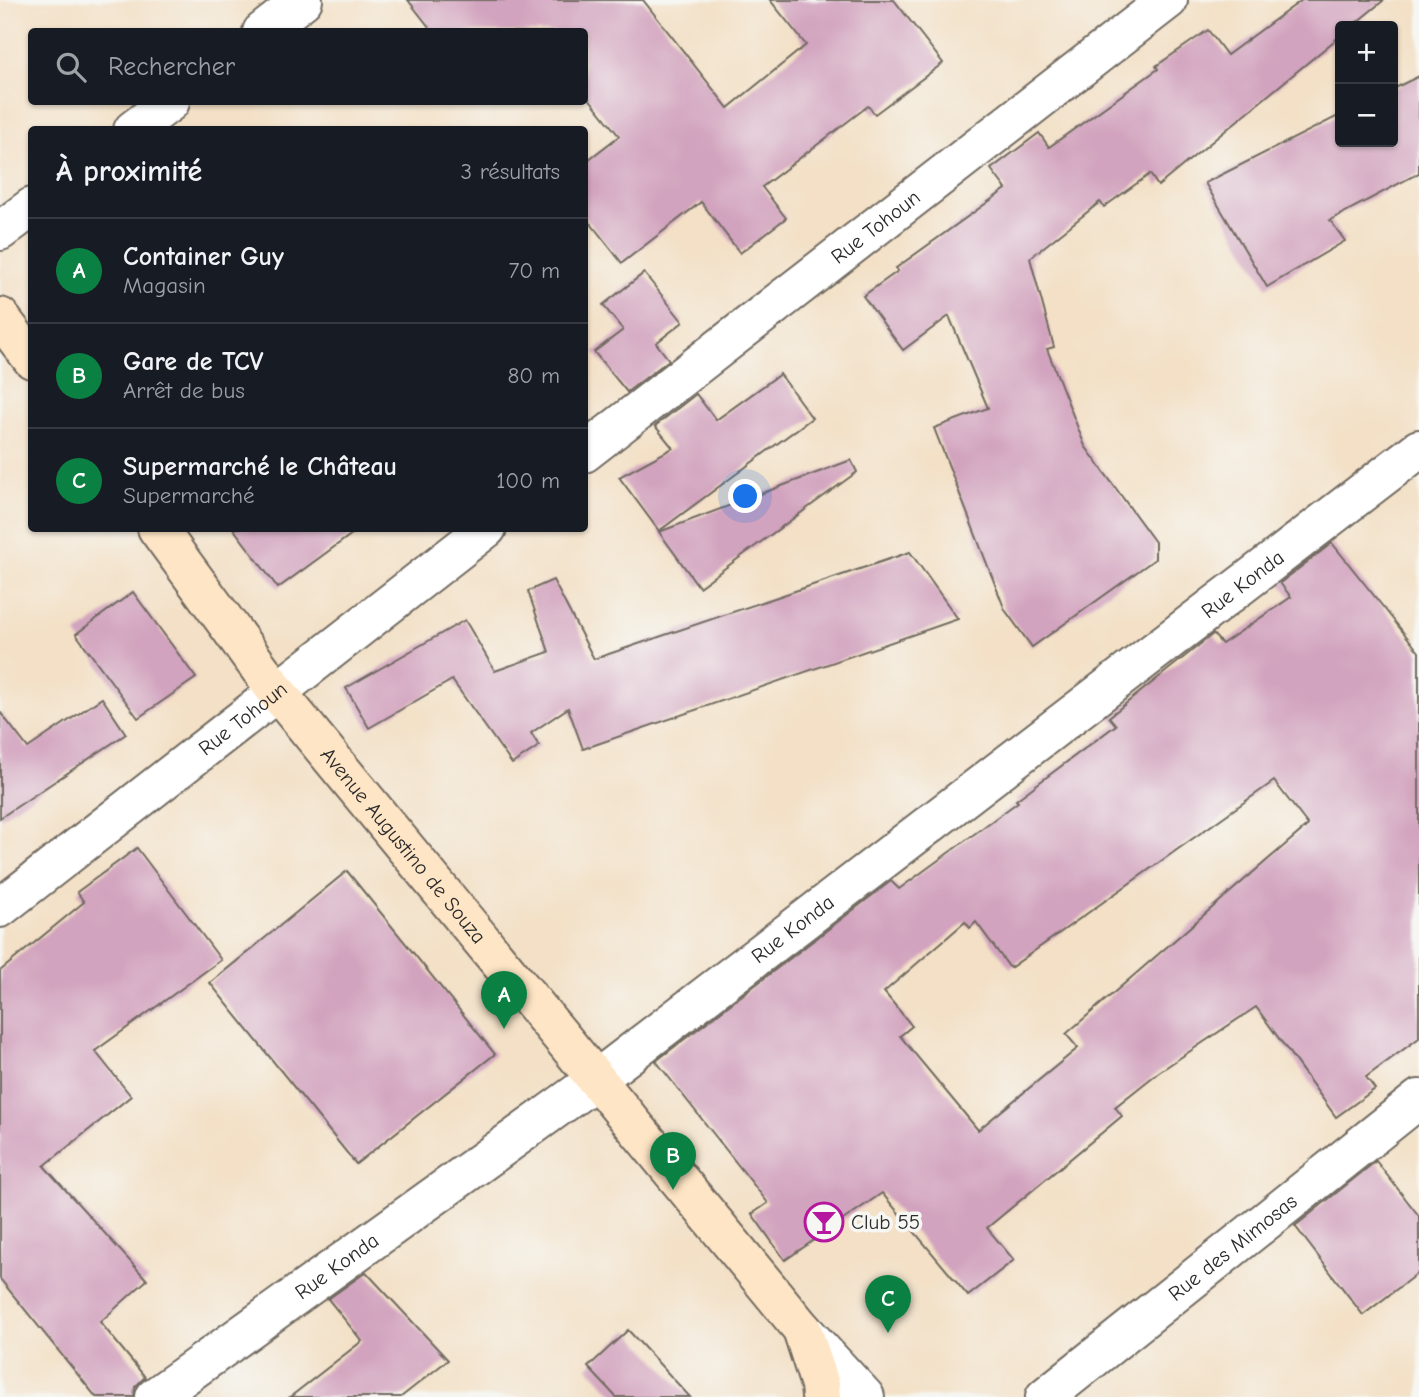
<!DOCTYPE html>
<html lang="fr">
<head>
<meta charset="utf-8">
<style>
	body { margin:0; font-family:"Comic Neue",sans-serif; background:#20242c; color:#f1f3f6 }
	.controls { position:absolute; right:21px; top:21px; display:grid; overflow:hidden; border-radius:7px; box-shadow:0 2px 5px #0004 }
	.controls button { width:63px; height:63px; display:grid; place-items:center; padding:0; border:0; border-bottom:2px solid #363941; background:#171b24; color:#f1f3f6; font:35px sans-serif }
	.you { position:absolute; left:746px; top:497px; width:24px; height:24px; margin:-18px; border:5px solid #fff; border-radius:50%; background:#1a73e8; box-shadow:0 0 0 10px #1a73e833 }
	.badge { display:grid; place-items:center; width:46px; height:46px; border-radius:50%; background:#0b8043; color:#fff; font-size:23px; font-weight:700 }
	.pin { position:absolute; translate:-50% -58px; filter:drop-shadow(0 2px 4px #0008) }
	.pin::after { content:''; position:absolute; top:37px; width:24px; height:21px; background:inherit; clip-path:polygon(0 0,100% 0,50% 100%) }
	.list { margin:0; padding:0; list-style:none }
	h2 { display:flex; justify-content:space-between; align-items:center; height:91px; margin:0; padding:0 28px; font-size:30px }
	h2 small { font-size:23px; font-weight:400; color:#9ea1a6 }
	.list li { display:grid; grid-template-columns:46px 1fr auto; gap:21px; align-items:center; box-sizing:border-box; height:105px; padding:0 28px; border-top:2px solid #363941 }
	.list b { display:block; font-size:26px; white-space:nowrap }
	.list p { margin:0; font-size:23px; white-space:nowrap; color:#9ea1a6 }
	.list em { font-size:23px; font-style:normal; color:#9ea1a6 }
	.icon { flex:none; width:38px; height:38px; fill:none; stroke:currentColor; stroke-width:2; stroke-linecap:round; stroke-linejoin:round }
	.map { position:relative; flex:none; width:1419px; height:1397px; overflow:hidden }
	.search { position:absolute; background:#171b24; box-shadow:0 2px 5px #0004; left:28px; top:28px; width:560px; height:77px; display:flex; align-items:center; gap:18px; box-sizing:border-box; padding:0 24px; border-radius:7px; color:#9ea1a6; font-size:26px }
	.panel { position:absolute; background:#171b24; box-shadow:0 2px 5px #0004; left:28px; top:126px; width:560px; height:406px; border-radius:7px }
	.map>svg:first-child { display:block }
	.building { fill:#d2a3be; fill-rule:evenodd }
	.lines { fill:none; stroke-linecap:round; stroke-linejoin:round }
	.minor-casing { stroke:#716a61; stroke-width:42 }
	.secondary-casing { stroke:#716a61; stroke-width:42 }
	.minor { stroke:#fff; stroke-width:38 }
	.secondary { stroke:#fee5c5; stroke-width:38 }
	.labels { text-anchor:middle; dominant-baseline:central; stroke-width:7; stroke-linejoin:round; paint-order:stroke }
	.street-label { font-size:21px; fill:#2b2b2b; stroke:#f6f6f2 }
	.poi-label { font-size:21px; fill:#2b2b2b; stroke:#f6f6f2; text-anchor:start }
</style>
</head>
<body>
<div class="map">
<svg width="1419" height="1397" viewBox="0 0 1419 1397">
	<rect width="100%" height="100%" fill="#f6f6f2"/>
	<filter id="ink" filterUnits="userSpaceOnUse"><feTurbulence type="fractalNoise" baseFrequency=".0143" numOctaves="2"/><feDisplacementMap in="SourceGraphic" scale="14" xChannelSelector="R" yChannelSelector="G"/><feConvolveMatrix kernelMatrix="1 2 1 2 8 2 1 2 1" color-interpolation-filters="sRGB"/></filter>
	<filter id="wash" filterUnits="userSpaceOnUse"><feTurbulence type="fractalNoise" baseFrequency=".00686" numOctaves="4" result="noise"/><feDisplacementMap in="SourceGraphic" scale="28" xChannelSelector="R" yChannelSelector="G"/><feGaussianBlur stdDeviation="1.57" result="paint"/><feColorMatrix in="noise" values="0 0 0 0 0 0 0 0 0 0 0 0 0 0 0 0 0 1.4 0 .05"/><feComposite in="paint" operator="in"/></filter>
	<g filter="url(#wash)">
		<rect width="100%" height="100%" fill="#f3e0c6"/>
		<g id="blocks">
			<!-- building -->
			<g class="building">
				<polygon points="408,0 643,0 728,108 806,45 770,0 894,0 943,63 875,114 868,106 762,187 786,218 740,253 701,202 622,263 584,215 584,163 619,136 584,92 584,32 433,32"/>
				<polygon points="1302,0 1384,0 1352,26 1340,26 1340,36 1158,186 1150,174 1104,207 1100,202 1030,258 1054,347 1047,349 1085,446 1155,542 1155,559 1032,647 1005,610 934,428 988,408 949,316 903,350 863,296 898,271 896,268 1006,189 991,169 1039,133 1049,147 1158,69 1156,66 1208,30 1227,55"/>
				<polygon points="1419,76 1419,173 1330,220 1345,241 1267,287 1205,183 1340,115 1340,142 1393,142 1393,89"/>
				<polygon points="644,273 683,322 656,343 669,360 627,392 594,352 623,330 603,305"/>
				<polygon points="780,374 812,418 659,531 619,477 673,448 655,426 696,394 716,420"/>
				<polygon points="851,460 857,472 699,587 659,532"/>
				<polygon points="233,528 360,528 278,588"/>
				<path d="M1332,543L1419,652V1038L1366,1077L1375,1089L1336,1117L1256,1007L1159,1072L1115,1107L1122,1116L987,1228L1014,1260L968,1296L882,1193L785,1260L752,1214L768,1203L656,1061L891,881L899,889L1018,802L1016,800L1116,725L1109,717L1213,634L1222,644L1291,597L1280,583ZM1274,781L1308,825L1066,1034L1078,1048L978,1130L900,1036L912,1026L884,992L965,922L970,928L976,922L1010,968Z"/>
				<polygon points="910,552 958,619 583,749 568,708 531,733 539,746 512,764 452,680 369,728 346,688 465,620 495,671 549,652 528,591 553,580 594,659"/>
				<polygon points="133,592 196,678 138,718 76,634"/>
				<polygon points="102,698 126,734 0,818 0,712 28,748"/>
				<polygon points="137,848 221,960 95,1051 131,1096 44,1166 147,1280 100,1322 145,1377 135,1387 134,1397 96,1397 0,1279 0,971 84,902 77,892"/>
				<polygon points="347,871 495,1054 356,1164 210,983"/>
				<polygon points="1376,1161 1419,1216 1419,1272 1363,1315 1295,1226"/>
				<polygon points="366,1272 448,1360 401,1397 290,1397 362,1341 328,1299"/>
				<polygon points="628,1330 690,1397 616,1397 588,1367"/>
			</g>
		</g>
	</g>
	<g filter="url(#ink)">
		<use href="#blocks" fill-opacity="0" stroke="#716a61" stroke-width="2"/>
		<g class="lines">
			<defs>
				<g id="minor">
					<polyline points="262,32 303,0"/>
					<polyline points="133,130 170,102"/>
					<polyline points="0,231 32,207"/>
					<path id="s1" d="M584,453L1168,0"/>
					<path id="s2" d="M0,908L487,528"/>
					<polyline points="802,1329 865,1397"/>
					<path id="s3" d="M155,1397L597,1079L1419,449"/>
					<path id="s4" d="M1045,1397L1419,1099"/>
				</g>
				<g id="secondary">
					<polyline points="0,317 32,359"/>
					<path id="s5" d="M157,528L277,692L802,1329L820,1385L821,1397"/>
				</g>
			</defs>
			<!-- minor casing -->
			<use href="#minor" class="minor-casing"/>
			<!-- secondary casing -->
			<use href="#secondary" class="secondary-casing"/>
			<!-- minor -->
			<use href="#minor" class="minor"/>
			<!-- secondary -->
			<use href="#secondary" class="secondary"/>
		</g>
	</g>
	<!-- icons -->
	<defs>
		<symbol id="bar-ring" viewBox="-11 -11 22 22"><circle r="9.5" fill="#f6f6f2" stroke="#b5179e" stroke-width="1.5"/><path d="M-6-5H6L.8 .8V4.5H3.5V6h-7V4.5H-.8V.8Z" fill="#b5179e"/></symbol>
	</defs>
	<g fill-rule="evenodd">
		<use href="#bar-ring" x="802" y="1200" width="44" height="44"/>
	</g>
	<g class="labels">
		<!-- street labels -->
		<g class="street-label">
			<text stroke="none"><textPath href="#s1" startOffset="369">Rue Tohoun</textPath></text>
			<text stroke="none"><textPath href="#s3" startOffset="1358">Rue Konda</textPath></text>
			<text stroke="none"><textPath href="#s2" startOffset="308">Rue Tohoun</textPath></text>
			<text stroke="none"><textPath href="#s5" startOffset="402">Avenue Augustino de Souza</textPath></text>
			<text stroke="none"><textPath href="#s3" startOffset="791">Rue Konda</textPath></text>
			<text stroke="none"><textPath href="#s4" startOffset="240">Rue des Mimosas</textPath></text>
			<text stroke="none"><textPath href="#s3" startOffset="224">Rue Konda</textPath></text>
		</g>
		<!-- poi labels -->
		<g class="poi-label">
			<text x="851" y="1222">Club 55</text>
		</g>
	</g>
</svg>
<div class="controls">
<button>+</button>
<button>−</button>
</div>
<div class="you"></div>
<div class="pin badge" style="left:504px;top:1029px">A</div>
<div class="pin badge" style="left:673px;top:1190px">B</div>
<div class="pin badge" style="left:888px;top:1333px">C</div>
<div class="search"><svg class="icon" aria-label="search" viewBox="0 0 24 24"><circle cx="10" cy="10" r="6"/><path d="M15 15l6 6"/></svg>Rechercher</div>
<section class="panel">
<h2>À proximité<small>3 résultats</small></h2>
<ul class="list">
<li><span class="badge">A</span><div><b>Container Guy</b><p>Magasin</p></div><em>70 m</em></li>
<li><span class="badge">B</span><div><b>Gare de TCV</b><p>Arrêt de bus</p></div><em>80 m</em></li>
<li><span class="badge">C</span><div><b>Supermarché le Château</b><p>Supermarché</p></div><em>100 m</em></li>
</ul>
</section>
</div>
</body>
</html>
